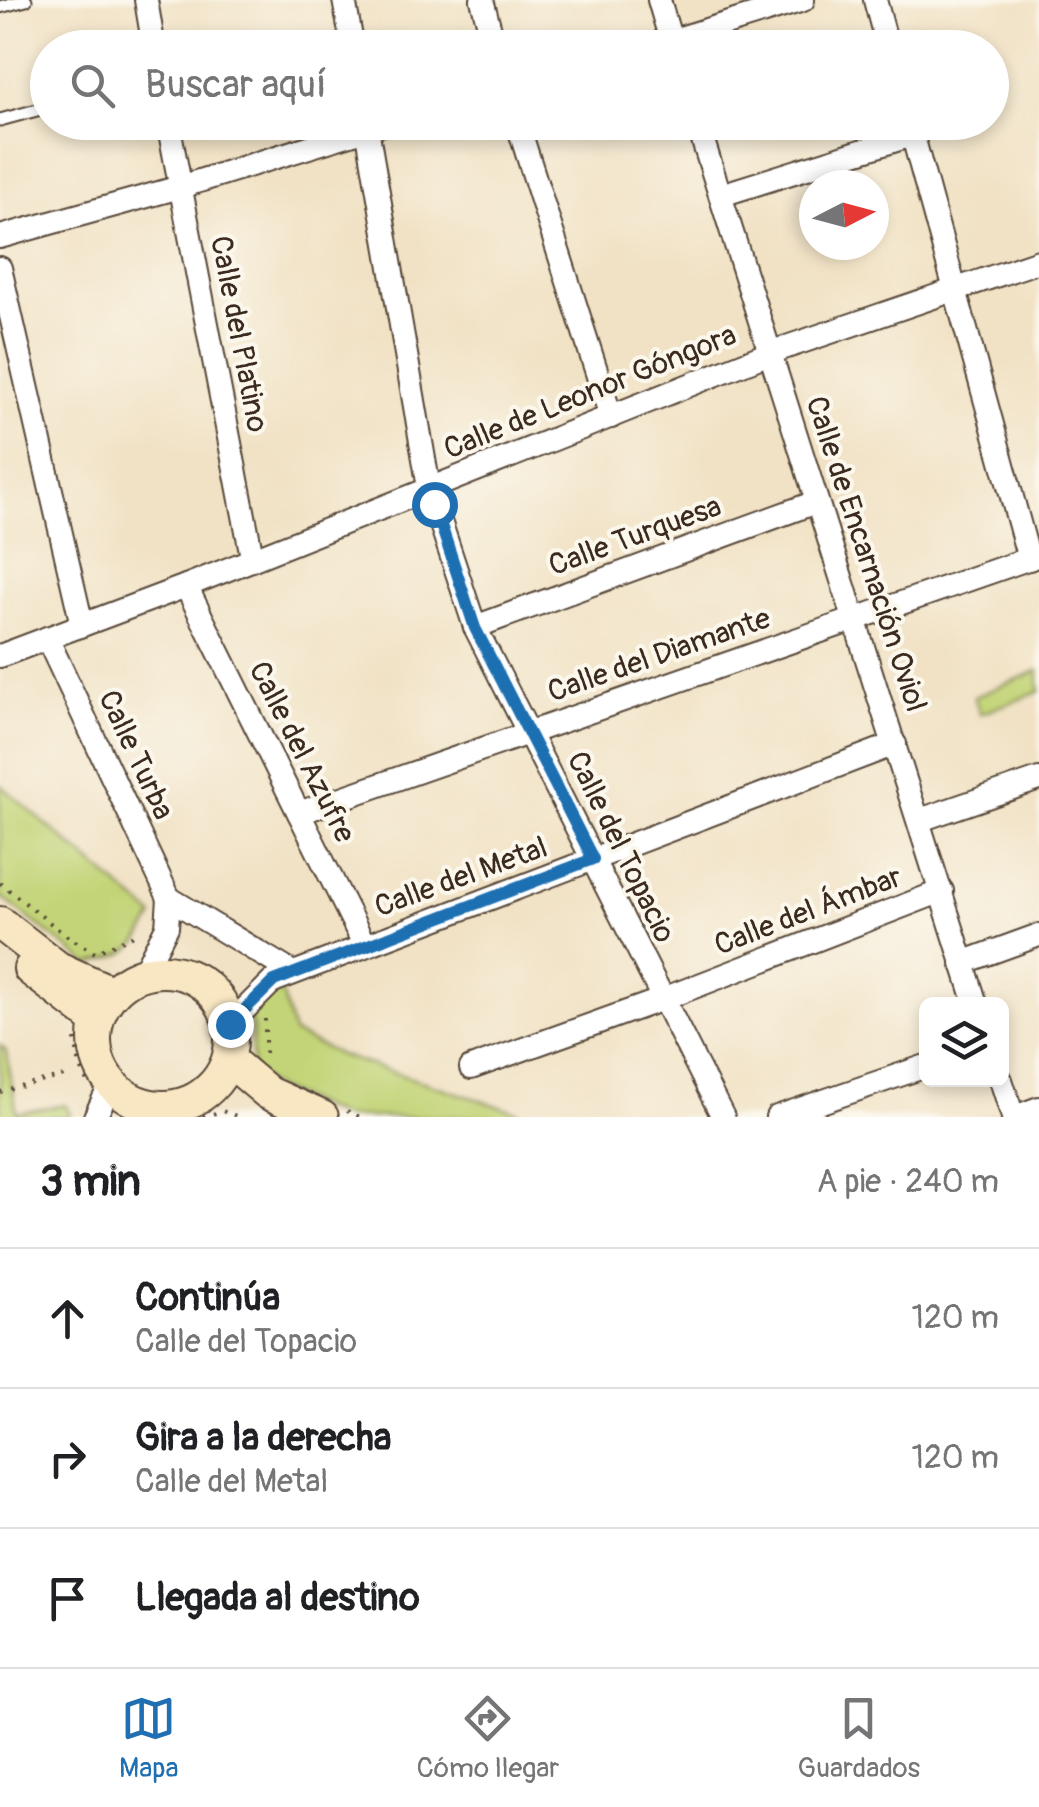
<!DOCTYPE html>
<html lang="es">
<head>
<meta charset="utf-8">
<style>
	body { margin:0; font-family:Pangolin,sans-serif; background:#f6f6f6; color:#202124 }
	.controls { position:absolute; right:30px; bottom:30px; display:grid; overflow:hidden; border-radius:15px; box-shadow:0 5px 15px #0003 }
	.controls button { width:90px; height:90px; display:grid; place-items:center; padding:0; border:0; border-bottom:2px solid #e0e0e0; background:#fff; color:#202124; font:50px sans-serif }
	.compass { position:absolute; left:799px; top:170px; width:90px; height:90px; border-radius:50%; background:#fff; box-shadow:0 5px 15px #0003; rotate:84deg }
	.stop { position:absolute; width:30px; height:30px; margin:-22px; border:8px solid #1f6fb2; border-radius:50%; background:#fff }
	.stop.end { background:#1f6fb2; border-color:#fff; box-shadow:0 2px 10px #0008 }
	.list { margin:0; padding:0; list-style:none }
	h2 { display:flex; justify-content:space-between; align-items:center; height:130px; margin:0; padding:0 40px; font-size:42px }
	h2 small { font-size:32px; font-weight:400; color:#757577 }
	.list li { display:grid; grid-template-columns:65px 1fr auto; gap:30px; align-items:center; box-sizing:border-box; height:140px; padding:0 40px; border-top:2px solid #e0e0e0 }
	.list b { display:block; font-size:38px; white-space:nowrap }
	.list p { margin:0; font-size:32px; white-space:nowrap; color:#757577 }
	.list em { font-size:32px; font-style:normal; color:#757577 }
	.icon { flex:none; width:55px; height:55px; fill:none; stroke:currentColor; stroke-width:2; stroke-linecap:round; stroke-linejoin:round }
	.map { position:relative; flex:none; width:1039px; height:1117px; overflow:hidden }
	.search { position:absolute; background:#fff; box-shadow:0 5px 15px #0003; left:30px; right:30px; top:30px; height:110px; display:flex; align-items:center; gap:25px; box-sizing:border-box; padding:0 35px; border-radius:55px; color:#757577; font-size:38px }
	.sheet { height:550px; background:#fff }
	nav { display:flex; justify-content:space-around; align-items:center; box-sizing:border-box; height:140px; border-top:2px solid #e0e0e0; background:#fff; font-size:28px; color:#757577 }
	nav a { display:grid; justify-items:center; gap:5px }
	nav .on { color:#1f6fb2 }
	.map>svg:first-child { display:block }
	.green { fill:#c2d477; stroke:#7e7f4a; stroke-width:2.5 }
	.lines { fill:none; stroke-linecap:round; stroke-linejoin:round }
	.lane-casing { stroke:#564637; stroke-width:15 }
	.street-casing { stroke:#564637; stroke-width:26 }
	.secondary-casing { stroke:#564637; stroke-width:36 }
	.path { stroke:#564637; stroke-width:4; stroke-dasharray:2.5 8; stroke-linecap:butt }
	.lane { stroke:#fff; stroke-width:11 }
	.street { stroke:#fff; stroke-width:22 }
	.secondary { stroke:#f9e7c3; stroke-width:32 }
	.route { stroke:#1f6fb2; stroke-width:12 }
	.labels { text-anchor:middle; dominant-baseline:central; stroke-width:8; stroke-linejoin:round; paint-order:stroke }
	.street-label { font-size:30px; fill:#3b2a1e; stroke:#fbf7ec }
</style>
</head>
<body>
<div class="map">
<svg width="1039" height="1117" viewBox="0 0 1039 1117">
	<rect width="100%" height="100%" fill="#fbf7ec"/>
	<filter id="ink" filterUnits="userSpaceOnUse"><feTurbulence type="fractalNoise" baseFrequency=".01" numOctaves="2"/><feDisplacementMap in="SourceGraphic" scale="20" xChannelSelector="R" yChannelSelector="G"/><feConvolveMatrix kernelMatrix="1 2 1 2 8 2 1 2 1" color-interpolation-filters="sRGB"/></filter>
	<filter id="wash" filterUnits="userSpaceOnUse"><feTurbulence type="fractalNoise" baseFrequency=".0048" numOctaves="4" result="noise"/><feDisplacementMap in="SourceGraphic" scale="40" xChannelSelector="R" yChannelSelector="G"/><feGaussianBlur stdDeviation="2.25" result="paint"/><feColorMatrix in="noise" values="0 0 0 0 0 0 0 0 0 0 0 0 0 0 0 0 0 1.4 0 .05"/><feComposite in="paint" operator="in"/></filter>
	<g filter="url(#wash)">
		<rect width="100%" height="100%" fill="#f1e2c5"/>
		<!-- green -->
		<g class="green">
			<polygon points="1039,670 1039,692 980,714 974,697"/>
			<path d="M0,785L154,916C135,952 127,955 88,964L0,896Z"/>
			<polygon points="282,992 293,1033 342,1056 533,1117 343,1117 272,1086 252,1070 252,1029 248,1010 268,995"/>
			<polygon points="0,1045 6,1051 17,1113 65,1105 70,1113 68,1117 0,1117"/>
		</g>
	</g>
	<g filter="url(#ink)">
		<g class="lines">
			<defs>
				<g id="lane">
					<polyline points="0,7 26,0"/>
					<polyline points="0,120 48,107"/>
				</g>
				<g id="street">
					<polyline points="146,0 154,48"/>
					<polyline points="344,0 353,48"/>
					<polyline points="482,0 495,48"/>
					<polyline points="659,0 673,48"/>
					<polyline points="875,0 888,48"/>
					<polyline points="648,48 803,0"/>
					<polyline points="168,122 252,557"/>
					<polyline points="366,122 429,488 475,627 723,1117"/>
					<polyline points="517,122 611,417"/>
					<polyline points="697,122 976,1004"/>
					<polyline points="909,122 1029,559"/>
					<polyline points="721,195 912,135"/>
					<polyline points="0,237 180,187 389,122"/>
					<polyline points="0,268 82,625"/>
					<polyline points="186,586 364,944"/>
					<polyline points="475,627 816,502"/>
					<polyline points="47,638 169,898 293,973"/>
					<polyline points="0,656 186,586 772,352 1039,261"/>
					<polyline points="299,813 1039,555"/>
					<polyline points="920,820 1039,779"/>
					<polyline points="962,963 1039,935"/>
					<polyline points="143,973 167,927 169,898"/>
					<polyline points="230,1024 273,981 895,744"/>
					<polyline points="471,1068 663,999 942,891"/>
					<polyline points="1001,1080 1013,1117"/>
					<polyline points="95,1117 111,1084"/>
					<polyline points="138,1117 148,1107"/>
					<polyline points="777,1117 926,1066"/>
					<polyline points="1015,1117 1039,1108"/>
				</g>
				<g id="secondary">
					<polyline points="0,923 58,968 113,993"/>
					<polyline points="30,969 97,1021"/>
					<circle cx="163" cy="1039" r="68"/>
					<polyline points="229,1060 268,1093 322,1117"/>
				</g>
			</defs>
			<!-- lane casing -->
			<use href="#lane" class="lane-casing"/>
			<!-- street casing -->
			<use href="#street" class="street-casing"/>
			<!-- secondary casing -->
			<use href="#secondary" class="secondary-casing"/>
			<!-- path -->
			<g class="path">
				<polyline points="0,883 64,934 95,953 136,934"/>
				<polyline points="265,1019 265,1055"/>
				<polyline points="75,1039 80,1066 88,1082"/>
				<polyline points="0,1092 64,1076"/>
				<polyline points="347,1111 360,1117"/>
				<polyline points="203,1117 222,1111 239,1117"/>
			</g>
			<!-- lane -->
			<use href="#lane" class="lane"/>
			<!-- street -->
			<use href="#street" class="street"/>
			<!-- secondary -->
			<use href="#secondary" class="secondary"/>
		</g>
	</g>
	<g class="lines" filter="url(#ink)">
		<!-- route -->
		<polyline class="route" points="230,1024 274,981 593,859 475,628 434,504"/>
	</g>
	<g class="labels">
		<!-- street labels -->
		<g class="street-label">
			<text transform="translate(239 334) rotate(79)">Calle del Platino</text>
			<text transform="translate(590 392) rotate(-22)">Calle de Leonor Góngora</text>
			<text transform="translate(635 536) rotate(-20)">Calle Turquesa</text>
			<text transform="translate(866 554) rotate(72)">Calle de Encarnación Oviol</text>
			<text transform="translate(659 655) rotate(-19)">Calle del Diamante</text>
			<text transform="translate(302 752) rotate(63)">Calle del Azufre</text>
			<text transform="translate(136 755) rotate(65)">Calle Turba</text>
			<text transform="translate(621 847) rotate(64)">Calle del Topacio</text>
			<text transform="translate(461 877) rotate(-20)">Calle del Metal</text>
			<text transform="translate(808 911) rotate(-21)">Calle del Ámbar</text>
		</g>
	</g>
</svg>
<div class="controls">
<button><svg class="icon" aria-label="layers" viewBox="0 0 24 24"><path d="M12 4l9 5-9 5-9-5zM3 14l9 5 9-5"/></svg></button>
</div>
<svg class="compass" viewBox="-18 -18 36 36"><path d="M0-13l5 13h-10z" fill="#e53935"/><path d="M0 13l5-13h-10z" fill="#757577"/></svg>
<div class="stop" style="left:434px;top:504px"></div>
<div class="stop end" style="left:230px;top:1024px"></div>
<div class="search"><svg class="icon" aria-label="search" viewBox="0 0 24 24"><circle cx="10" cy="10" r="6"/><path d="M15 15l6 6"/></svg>Buscar aquí</div>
</div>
<section class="sheet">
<h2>3 min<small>A pie · 240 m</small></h2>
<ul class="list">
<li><svg class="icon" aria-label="ahead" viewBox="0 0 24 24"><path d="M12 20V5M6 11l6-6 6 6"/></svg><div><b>Continúa</b><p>Calle del Topacio</p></div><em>120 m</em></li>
<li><svg class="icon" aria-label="right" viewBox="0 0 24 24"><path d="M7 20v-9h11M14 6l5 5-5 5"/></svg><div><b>Gira a la derecha</b><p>Calle del Metal</p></div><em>120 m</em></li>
<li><svg class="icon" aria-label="arrive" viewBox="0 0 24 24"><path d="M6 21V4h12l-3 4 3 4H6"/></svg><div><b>Llegada al destino</b></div></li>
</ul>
</section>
<nav>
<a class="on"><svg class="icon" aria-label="map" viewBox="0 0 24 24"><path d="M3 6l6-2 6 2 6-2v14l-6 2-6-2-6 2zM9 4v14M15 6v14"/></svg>Mapa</a>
<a><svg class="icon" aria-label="directions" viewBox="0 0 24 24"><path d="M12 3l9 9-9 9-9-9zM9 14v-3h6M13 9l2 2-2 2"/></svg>Cómo llegar</a>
<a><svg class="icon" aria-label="saved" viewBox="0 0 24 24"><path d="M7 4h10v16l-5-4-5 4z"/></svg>Guardados</a>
</nav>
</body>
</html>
